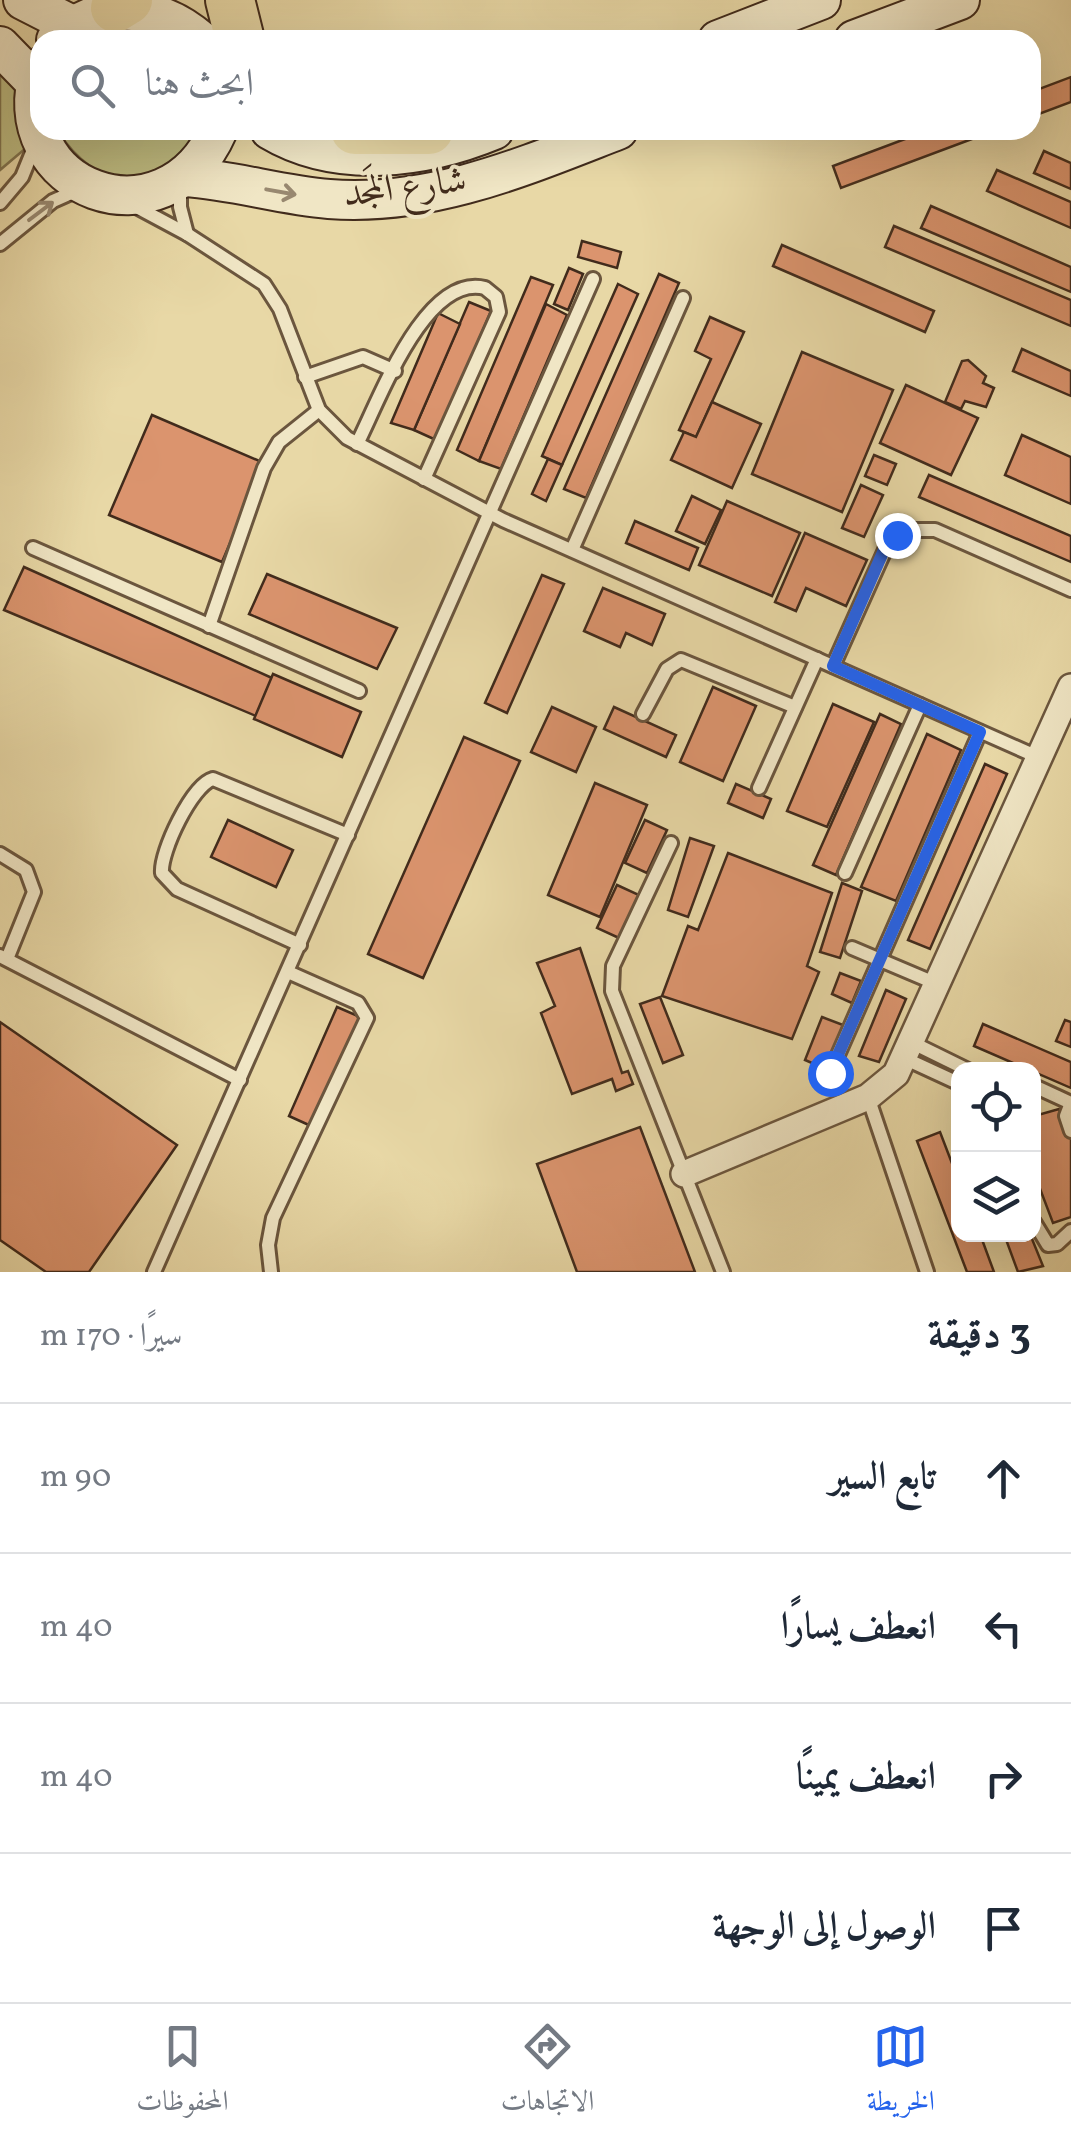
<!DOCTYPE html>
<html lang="ar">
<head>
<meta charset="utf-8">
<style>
	body { margin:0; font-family:Vollkorn,Amiri,serif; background:#f6f6f7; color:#1f2937; direction:rtl }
	.controls { position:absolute; right:30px; bottom:30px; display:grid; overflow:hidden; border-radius:20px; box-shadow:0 10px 40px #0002 }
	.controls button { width:90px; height:90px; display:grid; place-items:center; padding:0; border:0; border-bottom:2px solid #e0e1e3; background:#fff; color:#1f2937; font:50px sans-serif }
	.stop { position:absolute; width:30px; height:30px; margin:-22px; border:8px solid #2563eb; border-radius:50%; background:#fff }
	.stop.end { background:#2563eb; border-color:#fff; box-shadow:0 2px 10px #0008 }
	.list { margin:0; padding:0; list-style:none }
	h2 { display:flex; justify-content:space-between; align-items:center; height:130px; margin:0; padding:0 40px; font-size:42px }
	h2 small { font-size:32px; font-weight:400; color:#747a83 }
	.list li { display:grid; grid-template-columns:65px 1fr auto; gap:30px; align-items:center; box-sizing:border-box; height:150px; padding:0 40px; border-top:2px solid #e0e1e3 }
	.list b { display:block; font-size:38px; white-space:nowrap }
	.list em { font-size:32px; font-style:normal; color:#747a83 }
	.icon { flex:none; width:55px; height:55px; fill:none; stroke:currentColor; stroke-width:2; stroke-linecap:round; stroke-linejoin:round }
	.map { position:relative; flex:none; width:1071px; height:1272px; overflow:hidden; direction:ltr }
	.search { position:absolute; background:#fff; box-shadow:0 10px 40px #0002; left:30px; right:30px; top:30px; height:110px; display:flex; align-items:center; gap:25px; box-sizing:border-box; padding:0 35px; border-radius:30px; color:#747a83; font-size:38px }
	.sheet { height:730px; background:#fff }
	nav { display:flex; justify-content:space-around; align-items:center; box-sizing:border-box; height:140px; border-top:2px solid #e0e1e3; background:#fff; font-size:28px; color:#747a83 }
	nav a { display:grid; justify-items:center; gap:5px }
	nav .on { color:#2563eb }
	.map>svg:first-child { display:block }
	.green { fill:#bdbc82; stroke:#7f744f; stroke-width:2.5 }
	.building { fill:#db946e; stroke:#412b1c; stroke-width:2.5 }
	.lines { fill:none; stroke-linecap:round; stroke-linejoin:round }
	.lane-casing { stroke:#6b563e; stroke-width:18 }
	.street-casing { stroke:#6b563e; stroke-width:30 }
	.secondary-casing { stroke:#412b1c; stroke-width:42 }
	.highway-casing { stroke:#412b1c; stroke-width:52 }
	.lane { stroke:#f0e6c5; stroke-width:12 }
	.street { stroke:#f0e6c5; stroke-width:25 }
	.secondary { stroke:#f0e6c5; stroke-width:38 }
	.highway { stroke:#e8d8a6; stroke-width:48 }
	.oneway { stroke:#988870 }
	.route { stroke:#2563eb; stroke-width:12 }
	.labels { text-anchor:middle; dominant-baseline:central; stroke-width:8; stroke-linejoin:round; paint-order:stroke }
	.street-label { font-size:38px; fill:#412b1c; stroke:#f0e6c5 }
</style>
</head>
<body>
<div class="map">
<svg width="1071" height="1272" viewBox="0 0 1071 1272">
	<rect width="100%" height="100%" fill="#e8d8a6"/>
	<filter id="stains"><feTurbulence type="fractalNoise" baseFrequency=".002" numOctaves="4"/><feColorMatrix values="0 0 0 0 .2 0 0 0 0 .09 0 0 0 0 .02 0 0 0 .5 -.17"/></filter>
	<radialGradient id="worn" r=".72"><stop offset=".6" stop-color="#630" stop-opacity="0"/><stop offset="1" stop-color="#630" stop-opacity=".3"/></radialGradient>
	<!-- green -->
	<g class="green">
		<polygon points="129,25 174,40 83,40"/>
		<polygon points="0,61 16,72 26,148 0,170"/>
		<path d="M57,130H199C157,194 98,195 57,130Z"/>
	</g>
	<!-- building -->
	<g class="building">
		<polygon points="1071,77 1071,102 1031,117 1031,92"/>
		<polygon points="929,130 996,130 841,188 833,166"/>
		<polygon points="1044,151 1071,163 1071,189 1034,173"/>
		<polygon points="997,170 1071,202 1071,228 987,191"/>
		<polygon points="931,206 1071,267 1071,292 921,228"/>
		<polygon points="894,226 1071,300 1071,326 885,247"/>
		<polygon points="582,241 621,252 617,268 578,257"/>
		<polygon points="782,245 934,311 925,332 773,266"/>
		<polygon points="569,268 583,274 568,310 554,304"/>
		<polygon points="659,274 679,283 586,498 564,489"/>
		<polygon points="531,277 553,285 479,461 457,450"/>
		<polygon points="618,284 638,294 562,465 542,456"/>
		<polygon points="469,302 491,311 436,440 414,430"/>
		<polygon points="546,304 567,315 501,469 479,461"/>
		<polygon points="438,313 460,324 414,430 391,423"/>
		<polygon points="710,317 744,332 696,437 679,430 711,359 695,351"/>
		<polygon points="1022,349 1071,371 1071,396 1013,371"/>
		<polygon points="802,352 893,390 842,512 752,474"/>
		<polygon points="968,360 986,376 983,383 994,388 986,407 965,401 961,409 945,402 962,361"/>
		<polygon points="906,385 978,418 951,475 880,443"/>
		<polygon points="712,402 761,424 732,488 671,460 684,432 696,437"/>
		<polygon points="152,415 264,463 222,562 109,515"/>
		<polygon points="1022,435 1071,457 1071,504 1005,475"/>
		<polygon points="874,455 896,464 887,485 865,476"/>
		<polygon points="548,459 562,465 546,501 532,494"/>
		<polygon points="929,475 1071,536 1071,562 919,497"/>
		<polygon points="861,485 883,495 864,537 842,528"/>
		<polygon points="692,496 721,510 705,544 676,531"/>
		<polygon points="727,501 800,533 772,596 699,565"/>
		<polygon points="635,521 698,548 689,570 626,543"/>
		<polygon points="805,533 867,560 846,606 806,588 796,611 775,602"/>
		<polygon points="24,567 272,678 256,716 4,610"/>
		<polygon points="267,574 397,628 377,669 249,614"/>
		<polygon points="542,575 564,584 507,713 485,703"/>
		<polygon points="603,588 665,614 652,645 626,633 620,647 584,631"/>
		<polygon points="273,674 361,712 342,757 254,719"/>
		<polygon points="713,687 756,706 723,781 680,762"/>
		<polygon points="833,704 874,722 827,827 787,811"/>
		<polygon points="552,707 596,727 576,772 531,752"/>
		<polygon points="614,707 676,735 666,757 604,729"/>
		<polygon points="880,714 901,724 836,875 813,865"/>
		<polygon points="927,734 961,750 896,901 861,887"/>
		<polygon points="464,737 520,761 423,978 368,954"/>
		<polygon points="985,764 1007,774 930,949 908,940"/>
		<polygon points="595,783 647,805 600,917 548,895"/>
		<polygon points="736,784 771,799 763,818 728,803"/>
		<polygon points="228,820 293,850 276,887 211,857"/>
		<polygon points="645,820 667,830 647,873 625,863"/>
		<polygon points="690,838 714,846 688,917 668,910"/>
		<polygon points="728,853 832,893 807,966 819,972 792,1039 662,996 688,926 698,930"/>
		<polygon points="842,883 862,891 840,958 820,952"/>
		<polygon points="617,885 639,895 619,938 597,928"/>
		<polygon points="580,948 622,1073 628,1071 633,1084 616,1091 612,1079 572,1094 541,1013 555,1006 537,963"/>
		<polygon points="840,973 861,981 852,1003 832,994"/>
		<polygon points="886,990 906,999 879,1062 859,1056"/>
		<polygon points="660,997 683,1055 663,1063 640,1004"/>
		<polygon points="337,1007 360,1017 311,1126 289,1116"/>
		<polygon points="822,1017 843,1025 826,1069 805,1060"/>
		<polygon points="1065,1020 1071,1022 1071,1047 1056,1041"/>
		<polygon points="0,1022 177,1145 89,1272 46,1272 0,1240"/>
		<polygon points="983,1024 1071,1062 1071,1088 974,1046"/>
		<polygon points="1034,1104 1038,1115 1059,1109 1071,1138 1071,1217 1053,1223 1034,1173"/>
		<polygon points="640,1127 695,1272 577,1272 537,1164"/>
		<polygon points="940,1132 958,1179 958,1234 980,1234 994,1272 967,1272 917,1141"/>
		<polygon points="1004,1234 1030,1234 1043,1266 1018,1272"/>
	</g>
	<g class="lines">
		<defs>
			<g id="lane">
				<polyline points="180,182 180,207 187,234"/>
				<polyline points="0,203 22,177 35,145"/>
				<polyline points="131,204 187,234 264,284 280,309 319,410 347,438 503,520 1040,758"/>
				<polyline points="0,244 53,201 80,189"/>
				<polyline points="305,377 363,357 395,371"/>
				<path d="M357,444C379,401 425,273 485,288L496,297L499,312L424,479"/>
				<polyline points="33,548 359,691"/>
				<polyline points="572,550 683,298"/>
				<polyline points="209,626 264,468 279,442 319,410"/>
				<polyline points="833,666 885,550 906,530 935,530 1071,590"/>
				<polyline points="643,714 667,669 681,660 795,707"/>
				<polyline points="759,788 817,659"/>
				<polyline points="671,843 613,966 612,991 723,1272"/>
				<polyline points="0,854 26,870 34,892 7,959"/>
				<polyline points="845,873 920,705"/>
				<path d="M300,945L177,889L162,873C160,852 192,785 213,779L348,835"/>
				<polyline points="852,948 937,984"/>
				<polyline points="0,956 240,1080"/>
				<polyline points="913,1043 968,1070"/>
				<polyline points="906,1059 958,1083"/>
				<polyline points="830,1073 980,732"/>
				<polyline points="1034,1086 1071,1103"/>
				<polyline points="868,1097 927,1272"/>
				<polyline points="1071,1103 1066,1116 1071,1131"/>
				<polyline points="1034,1222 1048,1245 1057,1244 1071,1231"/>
				<polyline points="154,1272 593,279"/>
				<polyline points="271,1272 268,1245 273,1218 367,1018 358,1003 288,972"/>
			</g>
			<polyline id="street" points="684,1174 868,1097 896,1074 1071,687"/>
			<g id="secondary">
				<polyline points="23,0 72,25"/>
				<path d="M56,40C99,0 156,2 200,40"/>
				<polyline points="718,40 821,0"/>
				<polyline points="854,40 960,0"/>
				<polyline points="0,46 35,82"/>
				<path d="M40,67C2,190 165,250 218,130"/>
				<path d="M270,130C337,170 424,159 494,130"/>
				<path d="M185,177C233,180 280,195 329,199C431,207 525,166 618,130"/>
			</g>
			<g id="highway">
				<polyline points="230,0 240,40"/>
				<polyline points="115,8 128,0"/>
				<polyline points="355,130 429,130"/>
			</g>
		</defs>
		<!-- lane casing -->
		<use href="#lane" class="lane-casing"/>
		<!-- street casing -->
		<use href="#street" class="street-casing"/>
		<!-- secondary casing -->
		<use href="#secondary" class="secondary-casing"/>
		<!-- highway casing -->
		<use href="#highway" class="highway-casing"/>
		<!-- lane -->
		<use href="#lane" class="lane"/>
		<!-- street -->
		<use href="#street" class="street"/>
		<!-- secondary -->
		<use href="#secondary" class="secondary"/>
		<!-- highway -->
		<use href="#highway" class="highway"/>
	</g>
	<!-- one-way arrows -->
	<defs><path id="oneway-shaft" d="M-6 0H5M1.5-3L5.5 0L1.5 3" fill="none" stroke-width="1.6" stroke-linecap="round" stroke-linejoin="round" transform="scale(2.5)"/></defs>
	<g class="oneway">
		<use href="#oneway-shaft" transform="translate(281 192) rotate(10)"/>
		<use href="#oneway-shaft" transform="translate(41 211) rotate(-37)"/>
	</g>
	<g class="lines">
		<!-- route -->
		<polyline class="route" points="830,1073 980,732 833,666 884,550 897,535"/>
	</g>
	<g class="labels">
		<!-- street labels -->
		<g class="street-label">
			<text transform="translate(405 189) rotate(-7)">شارع المَجد</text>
		</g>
	</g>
	<rect width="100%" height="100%" filter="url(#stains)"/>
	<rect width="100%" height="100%" fill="url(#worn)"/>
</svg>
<div class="controls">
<button><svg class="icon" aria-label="locate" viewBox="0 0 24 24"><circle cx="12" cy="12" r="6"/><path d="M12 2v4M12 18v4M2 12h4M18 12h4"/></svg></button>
<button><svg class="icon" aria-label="layers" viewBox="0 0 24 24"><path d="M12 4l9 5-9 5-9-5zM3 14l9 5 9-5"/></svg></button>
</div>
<div class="stop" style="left:830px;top:1073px"></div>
<div class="stop end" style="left:897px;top:535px"></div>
<div class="search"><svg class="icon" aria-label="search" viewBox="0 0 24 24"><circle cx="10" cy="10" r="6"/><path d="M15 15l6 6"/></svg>ابحث هنا</div>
</div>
<section class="sheet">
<h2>3 دقيقة<small>سيرًا · 170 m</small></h2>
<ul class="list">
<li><svg class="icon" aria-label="ahead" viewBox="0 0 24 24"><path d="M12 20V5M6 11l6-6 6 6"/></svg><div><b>تابع السير</b></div><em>90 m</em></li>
<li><svg class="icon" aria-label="left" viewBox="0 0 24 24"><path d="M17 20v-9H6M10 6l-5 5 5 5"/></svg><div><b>انعطف يسارًا</b></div><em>40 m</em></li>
<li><svg class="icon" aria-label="right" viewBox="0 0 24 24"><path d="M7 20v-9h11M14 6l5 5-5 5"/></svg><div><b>انعطف يمينًا</b></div><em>40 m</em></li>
<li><svg class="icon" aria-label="arrive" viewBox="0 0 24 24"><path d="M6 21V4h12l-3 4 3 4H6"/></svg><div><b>الوصول إلى الوجهة</b></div></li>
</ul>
</section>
<nav>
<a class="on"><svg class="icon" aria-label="map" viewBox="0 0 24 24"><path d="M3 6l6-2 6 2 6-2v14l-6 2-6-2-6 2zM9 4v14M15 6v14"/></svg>الخريطة</a>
<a><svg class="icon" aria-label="directions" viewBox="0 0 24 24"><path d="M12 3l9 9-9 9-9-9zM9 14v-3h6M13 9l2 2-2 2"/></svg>الاتجاهات</a>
<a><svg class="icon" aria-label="saved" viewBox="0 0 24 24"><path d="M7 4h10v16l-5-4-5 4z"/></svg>المحفوظات</a>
</nav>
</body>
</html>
